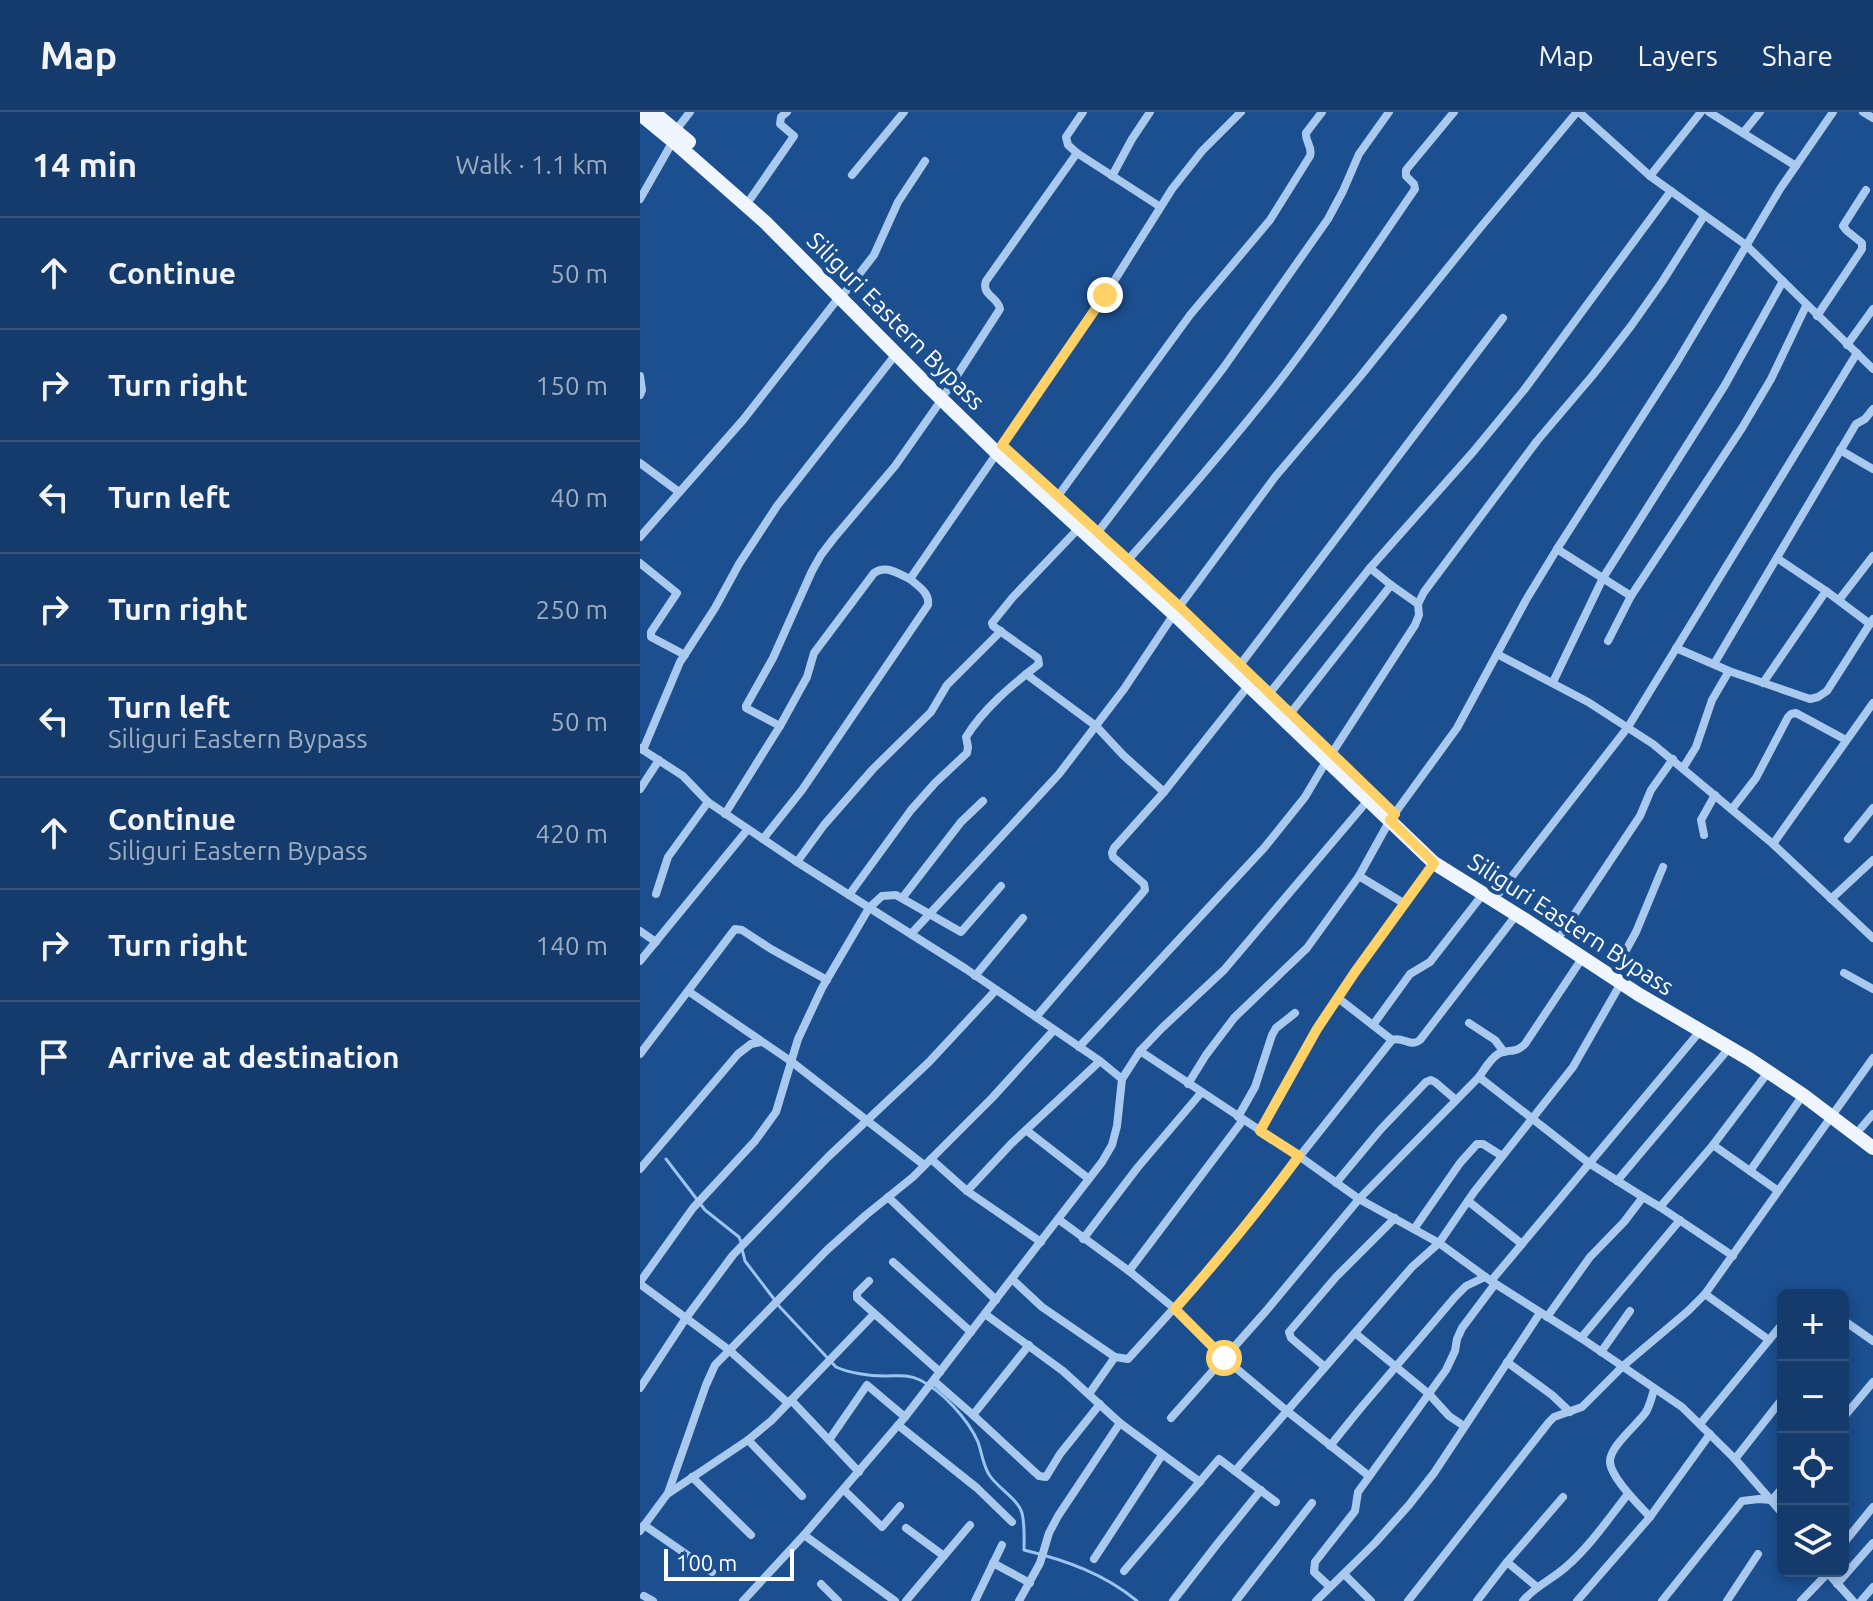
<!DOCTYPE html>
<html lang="en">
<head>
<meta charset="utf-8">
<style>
	body { margin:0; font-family:Ubuntu,sans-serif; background:#1d4271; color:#f1f3f6 }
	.controls { position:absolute; right:24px; bottom:24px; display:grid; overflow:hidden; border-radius:12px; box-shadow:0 4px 12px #0003 }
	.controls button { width:72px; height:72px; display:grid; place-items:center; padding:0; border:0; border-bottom:2px solid #33557e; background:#143b6b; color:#f1f3f6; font:40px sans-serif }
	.scale { position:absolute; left:24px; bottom:20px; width:130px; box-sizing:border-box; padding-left:8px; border:4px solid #fff; border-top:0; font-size:22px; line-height:28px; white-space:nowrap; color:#fff; -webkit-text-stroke:6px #1b4f8f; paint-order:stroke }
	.stop { position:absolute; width:24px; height:24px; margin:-18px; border:6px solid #ffd166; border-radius:50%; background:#fff }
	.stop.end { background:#ffd166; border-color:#fff; box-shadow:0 2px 8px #0008 }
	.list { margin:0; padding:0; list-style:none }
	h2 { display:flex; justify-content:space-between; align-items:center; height:104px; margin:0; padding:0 32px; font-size:34px }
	h2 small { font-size:26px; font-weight:400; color:#9dadc1 }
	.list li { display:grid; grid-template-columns:52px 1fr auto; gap:24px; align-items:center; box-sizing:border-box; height:112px; padding:0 32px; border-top:2px solid #33557e }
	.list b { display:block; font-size:30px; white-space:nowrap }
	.list p { margin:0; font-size:26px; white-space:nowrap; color:#9dadc1 }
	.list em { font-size:26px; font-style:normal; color:#9dadc1 }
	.icon { flex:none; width:44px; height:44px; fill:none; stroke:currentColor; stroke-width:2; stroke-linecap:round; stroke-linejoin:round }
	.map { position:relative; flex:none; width:1233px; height:1489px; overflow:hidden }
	header { display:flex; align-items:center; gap:48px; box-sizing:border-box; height:112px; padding:0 40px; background:#143b6b; border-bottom:2px solid #33557e }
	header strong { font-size:38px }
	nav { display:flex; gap:44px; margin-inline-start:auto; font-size:28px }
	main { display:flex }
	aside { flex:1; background:#143b6b }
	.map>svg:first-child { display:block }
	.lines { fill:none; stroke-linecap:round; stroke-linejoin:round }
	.stream { stroke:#9cc4f0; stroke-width:3 }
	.minor { stroke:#a9c9ee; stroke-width:8 }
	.primary { stroke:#f0f6ff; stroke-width:14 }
	.route { stroke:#ffd166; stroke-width:10 }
	.labels { text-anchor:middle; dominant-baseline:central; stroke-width:8; stroke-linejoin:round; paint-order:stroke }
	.street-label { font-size:24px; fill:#fff; stroke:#1b4f8f }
</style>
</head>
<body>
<header>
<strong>Map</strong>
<nav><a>Map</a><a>Layers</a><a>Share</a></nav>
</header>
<main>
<aside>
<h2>14 min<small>Walk · 1.1 km</small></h2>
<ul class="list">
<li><svg class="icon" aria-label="ahead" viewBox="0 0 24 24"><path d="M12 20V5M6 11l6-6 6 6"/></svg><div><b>Continue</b></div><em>50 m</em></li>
<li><svg class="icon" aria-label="right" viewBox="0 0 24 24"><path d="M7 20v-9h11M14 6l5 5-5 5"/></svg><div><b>Turn right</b></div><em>150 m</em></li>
<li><svg class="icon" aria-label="left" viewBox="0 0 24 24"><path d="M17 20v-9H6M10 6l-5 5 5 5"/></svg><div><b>Turn left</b></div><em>40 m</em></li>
<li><svg class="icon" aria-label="right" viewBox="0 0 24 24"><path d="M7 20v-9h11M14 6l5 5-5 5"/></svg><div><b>Turn right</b></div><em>250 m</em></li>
<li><svg class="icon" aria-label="left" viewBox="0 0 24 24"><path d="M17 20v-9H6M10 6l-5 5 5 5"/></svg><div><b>Turn left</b><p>Siliguri Eastern Bypass</p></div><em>50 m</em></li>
<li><svg class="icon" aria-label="ahead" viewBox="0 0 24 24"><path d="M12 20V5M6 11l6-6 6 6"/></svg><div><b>Continue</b><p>Siliguri Eastern Bypass</p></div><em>420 m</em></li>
<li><svg class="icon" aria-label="right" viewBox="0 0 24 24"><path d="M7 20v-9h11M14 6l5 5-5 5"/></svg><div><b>Turn right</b></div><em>140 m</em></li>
<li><svg class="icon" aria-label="arrive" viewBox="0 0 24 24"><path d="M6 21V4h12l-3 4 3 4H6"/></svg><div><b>Arrive at destination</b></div></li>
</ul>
</aside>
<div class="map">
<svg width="1233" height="1489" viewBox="0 0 1233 1489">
	<rect width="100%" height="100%" fill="#1b4f8f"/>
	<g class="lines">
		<!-- stream -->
		<g class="stream">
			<polyline points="26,1047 65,1098 99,1125 101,1130"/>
			<polyline points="102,1137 105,1149 134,1187"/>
			<path d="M138,1193L196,1255C209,1261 230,1264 244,1264C257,1264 268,1262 280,1268C302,1279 328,1307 338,1330C342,1341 343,1354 350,1364C359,1377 378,1387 382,1401C385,1413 384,1426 384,1438C425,1448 465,1462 497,1489"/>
		</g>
		<!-- minor -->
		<g class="minor">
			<polyline points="443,0 426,25 428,33 437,41 519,94"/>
			<polyline points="939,0 1010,64 1106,133 1233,257"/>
			<polyline points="1069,0 1156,54"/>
			<polyline points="1223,0 1233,6"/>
			<polyline points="36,18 50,0"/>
			<polyline points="1103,21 1120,0"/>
			<polyline points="212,63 264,0"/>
			<polyline points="472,64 492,27 510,0"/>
			<polyline points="1010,64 1061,0"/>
			<polyline points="111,86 154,24 140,12 141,5 147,0"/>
			<polyline points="0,87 33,29"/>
			<polyline points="206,179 234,143 258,90 285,49"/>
			<polyline points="1177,204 1222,137 1222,131 1207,119 1203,114 1226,78"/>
			<polyline points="1207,233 1233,197"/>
			<polyline points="0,264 2,278 0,283"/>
			<path d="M307,279L360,197C358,185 341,183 346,169L437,41"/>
			<polyline points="362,333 476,166 532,77 562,39 601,0"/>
			<polyline points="1200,338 1233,357"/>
			<polyline points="0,351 39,380"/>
			<path d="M418,384L550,203L630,108L670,44C673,35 665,30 666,21L682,0"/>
			<polyline points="458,420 584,255 688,107 703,79 719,42 749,0"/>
			<polyline points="0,425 103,308 200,184"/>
			<polyline points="917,437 991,484"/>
			<polyline points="1137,446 1186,479 1230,512"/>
			<path d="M488,448C538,392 587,335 634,276C684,212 729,144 775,77L774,72L766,64V58L814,0"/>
			<polyline points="0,451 37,481 11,520 11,525 45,543"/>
			<polyline points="730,456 751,473 778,492"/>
			<polyline points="1199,488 1233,444"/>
			<polyline points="968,529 991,484 1102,316 1131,267 1166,194"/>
			<polyline points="1036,536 1089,559 1170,587 1178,585 1187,579 1233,507"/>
			<polyline points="857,542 948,590 1013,632 1133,732 1233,826"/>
			<polyline points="1074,552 1216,312 1225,307 1233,297"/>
			<polyline points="600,553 863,206"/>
			<polyline points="386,562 456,614 483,643 524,680"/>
			<polyline points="913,570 963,466 1085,273 1143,169"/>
			<polyline points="1123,571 1186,479"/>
			<polyline points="629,582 730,456 833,340 884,278 1031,79"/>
			<polyline points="650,602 751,473"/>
			<path d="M140,614L167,565L174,541L234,461C246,452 258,462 270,467"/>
			<polyline points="0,636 43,664 68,690 154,748 326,857 460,949 482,967"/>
			<polyline points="3,638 40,550 75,496 99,452 137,394 256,242"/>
			<polyline points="692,641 775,513 779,503 778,492 784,480 897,329 953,263 991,214 1022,170 1064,104"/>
			<polyline points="1043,656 1056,635 1072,588 1089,559"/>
			<polyline points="0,677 19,648"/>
			<polyline points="1092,697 1116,666 1148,605 1151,602 1156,601 1206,628"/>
			<polyline points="85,702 140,614 106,596 106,594 133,546 172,459 181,443 194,426 255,354 302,287"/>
			<polyline points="1064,723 1061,708 1075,683"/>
			<path d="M123,727L162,678L288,493C290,481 278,474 270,467L357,341"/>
			<polyline points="1208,727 1233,696"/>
			<polyline points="1133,732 1233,591"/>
			<polyline points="157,750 184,713 233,657 291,600 307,573 361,519"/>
			<polyline points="719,764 765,792"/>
			<polyline points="859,781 988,615 1217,241"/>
			<polyline points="16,782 28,745 68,690"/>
			<path d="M209,783L271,698L295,671L327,641L328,635L326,625C344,596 372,573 399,552L398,546L353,514L352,511L373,485L440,415"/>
			<polyline points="263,785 321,710 343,689"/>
			<polyline points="1191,787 1233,748"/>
			<polyline points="0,819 16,830"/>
			<polyline points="922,821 1000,704 1011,678 1033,647"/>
			<polyline points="271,822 419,662 484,577 534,502 635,365 719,266 835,122 937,0"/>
			<polyline points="0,849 108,717"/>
			<polyline points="975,858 996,820 1023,755"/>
			<polyline points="1204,861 1233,877"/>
			<polyline points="335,864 383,806"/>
			<polyline points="48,879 152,950 284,1053"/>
			<path d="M698,886L752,928C763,924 770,936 780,928L877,802"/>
			<polyline points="396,905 505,778 504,772 473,745 472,741 474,736 524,680 609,573"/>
			<polyline points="829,911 855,928 864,940"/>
			<polyline points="733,913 770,862 790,850 843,782"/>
			<polyline points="439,935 624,736 665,685 687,648"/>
			<polyline points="500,939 659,1044 719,1087 799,1131 851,1169 941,1226 1042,1295 1095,1347 1143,1402"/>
			<polyline points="0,942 95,817 102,818 131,837 187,868"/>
			<polyline points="839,965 949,1051 1003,1085 984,1110 950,1145 907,1205"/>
			<polyline points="548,972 566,943 594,906 667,836 719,764 750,708 817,616 886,488 917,437 1037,250 1140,77 1193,0"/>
			<polyline points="598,1005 615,975 632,923 636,916 655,901"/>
			<polyline points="1221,1016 1233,1002"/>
			<polyline points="386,1018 449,1067"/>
			<polyline points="620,1019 677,917 715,860 794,751"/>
			<polyline points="1073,1033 1137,1078"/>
			<polyline points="291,1047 327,1079 401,1130"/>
			<polyline points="0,1057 98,942 111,932 121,930"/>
			<polyline points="1110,1059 1163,983"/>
			<polyline points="977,1069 1090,935"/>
			<polyline points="696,1071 741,1017 786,970 791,968 795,970 816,988"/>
			<polyline points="327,1079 371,1032 460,949"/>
			<polyline points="248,1085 356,1188"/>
			<polyline points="1003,1085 1020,1095 1073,1033 1129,959"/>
			<polyline points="828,1089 882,1132"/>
			<polyline points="1020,1095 1093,1144"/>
			<polyline points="418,1107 489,1159 603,1008"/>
			<polyline points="774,1117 820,1051 837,1032 843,1032 862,1044"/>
			<polyline points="443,1127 498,1055 561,981"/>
			<polyline points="253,1150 331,1220"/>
			<polyline points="489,1159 535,1197 584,1246 647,1299 729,1364"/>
			<polyline points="372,1167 402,1195 475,1245"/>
			<polyline points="229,1169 217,1181 217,1186 300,1260"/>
			<polyline points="851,1169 1061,918"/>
			<polyline points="0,1170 53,1096 115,1029 136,1000 158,927 182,876 229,796 242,784 256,783 321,820 361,774"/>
			<polyline points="0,1172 89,1238 148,1291"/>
			<polyline points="1065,1182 1129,1228"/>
			<polyline points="345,1202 423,1259 480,1311 560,1370"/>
			<polyline points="1203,1208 1233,1229"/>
			<polyline points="715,1221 789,1282 809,1304 824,1314"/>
			<polyline points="941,1226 1040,1108"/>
			<polyline points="961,1240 990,1199"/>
			<polyline points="867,1250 912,1283 930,1300"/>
			<polyline points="685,1255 651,1226 649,1220 696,1165 755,1106"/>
			<polyline points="294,1269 333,1303 389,1233"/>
			<polyline points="0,1276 46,1206 93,1143 188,1045 289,950 356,878"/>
			<polyline points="449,1282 475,1245 488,1247 575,1151 752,928"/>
			<polyline points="151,1288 219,1360"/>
			<polyline points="333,1303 399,1364 406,1365 420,1342 460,1292"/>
			<path d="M531,1306L626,1199L719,1087L839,965C844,958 850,947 858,942C868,936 874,943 885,932L943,845"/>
			<polyline points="1203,1306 1233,1270"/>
			<polyline points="1060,1312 1143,1211"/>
			<polyline points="258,1313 337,1376 372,1410"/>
			<polyline points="108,1328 162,1384"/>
			<polyline points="189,1328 227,1273 265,1305"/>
			<polyline points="690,1334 719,1298 815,1185 826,1174 845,1165"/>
			<polyline points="1095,1347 1143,1286"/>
			<polyline points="595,1359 772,1155 799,1131 834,1080 933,955 981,871"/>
			<polyline points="52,1365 111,1423"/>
			<polyline points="204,1378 242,1415 260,1394"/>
			<polyline points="29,1381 108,1328 131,1309 234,1202"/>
			<path d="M1010,1405C1000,1394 971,1366 970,1350C969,1335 997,1313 1006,1300C1010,1293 1012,1285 1014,1277"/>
			<polyline points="4,1413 72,1460"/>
			<polyline points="266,1416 304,1444"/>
			<polyline points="0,1419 28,1381 66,1273 75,1253 187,1138 226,1103 273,1065 352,986 414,918"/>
			<polyline points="164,1423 255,1489"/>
			<polyline points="1203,1432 1233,1395"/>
			<polyline points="454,1447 522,1343"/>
			<polyline points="867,1450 897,1475"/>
			<polyline points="353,1451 390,1471"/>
			<polyline points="484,1459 579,1347 636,1390"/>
			<polyline points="1186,1459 1213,1489"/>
			<polyline points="704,1462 731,1489"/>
			<polyline points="181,1472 198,1489"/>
			<polyline points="1197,1472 1233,1431"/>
			<polyline points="689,1474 674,1460 675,1450 715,1399 718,1380 806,1258 815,1239 817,1227 822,1216 855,1172"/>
			<polyline points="4,1484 13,1489"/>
			<polyline points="103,1489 164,1423 265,1305 462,1050 472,1033 477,1014 482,967 500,939 522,916 584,858 729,687"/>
			<polyline points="266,1489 330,1413"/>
			<polyline points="335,1489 362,1433"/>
			<polyline points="379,1489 400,1451 409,1421 418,1404 480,1311"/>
			<polyline points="533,1489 578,1431 621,1378"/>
			<polyline points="596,1489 672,1391"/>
			<polyline points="676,1489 735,1431 769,1393 794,1361 900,1201"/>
			<polyline points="768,1489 909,1310 914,1305 942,1295 983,1254 1048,1199 1065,1182 1233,946"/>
			<polyline points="837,1489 867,1450 923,1385"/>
			<path d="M883,1489C895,1474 913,1467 927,1454C950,1434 969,1406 988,1382"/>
			<polyline points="937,1489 1010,1405 1070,1322"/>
			<polyline points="1022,1489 1102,1389 1119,1387 1132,1388 1143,1375"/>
			<polyline points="1087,1489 1118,1442"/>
			<polyline points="1161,1489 1188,1461"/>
			<polyline points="1221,1489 1233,1475"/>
		</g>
		<!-- primary -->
		<g class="primary">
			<polyline points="13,0 49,30"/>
			<polyline points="0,2 33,29 125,110 286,272 357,341 534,502 794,751 887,809 998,882 1109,947 1163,983 1233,1036"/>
		</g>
	</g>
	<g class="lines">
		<!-- route -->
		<path class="route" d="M465,183L362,333L540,495L727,675L755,702L750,708L794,751L715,860L677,917L620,1019L659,1044C620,1097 579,1147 535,1197L584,1246"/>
	</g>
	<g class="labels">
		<!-- street labels -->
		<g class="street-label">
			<text transform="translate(256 209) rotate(45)">Siliguri Eastern Bypass</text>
			<text transform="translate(931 812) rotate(33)">Siliguri Eastern Bypass</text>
		</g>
	</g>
</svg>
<div class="controls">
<button>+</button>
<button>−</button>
<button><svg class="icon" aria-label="locate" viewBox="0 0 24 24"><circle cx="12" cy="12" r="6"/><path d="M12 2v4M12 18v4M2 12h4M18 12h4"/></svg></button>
<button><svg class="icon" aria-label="layers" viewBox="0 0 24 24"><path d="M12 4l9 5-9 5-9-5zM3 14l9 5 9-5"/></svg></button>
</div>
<div class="scale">100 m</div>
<div class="stop" style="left:584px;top:1246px"></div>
<div class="stop end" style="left:465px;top:183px"></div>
</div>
</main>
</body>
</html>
